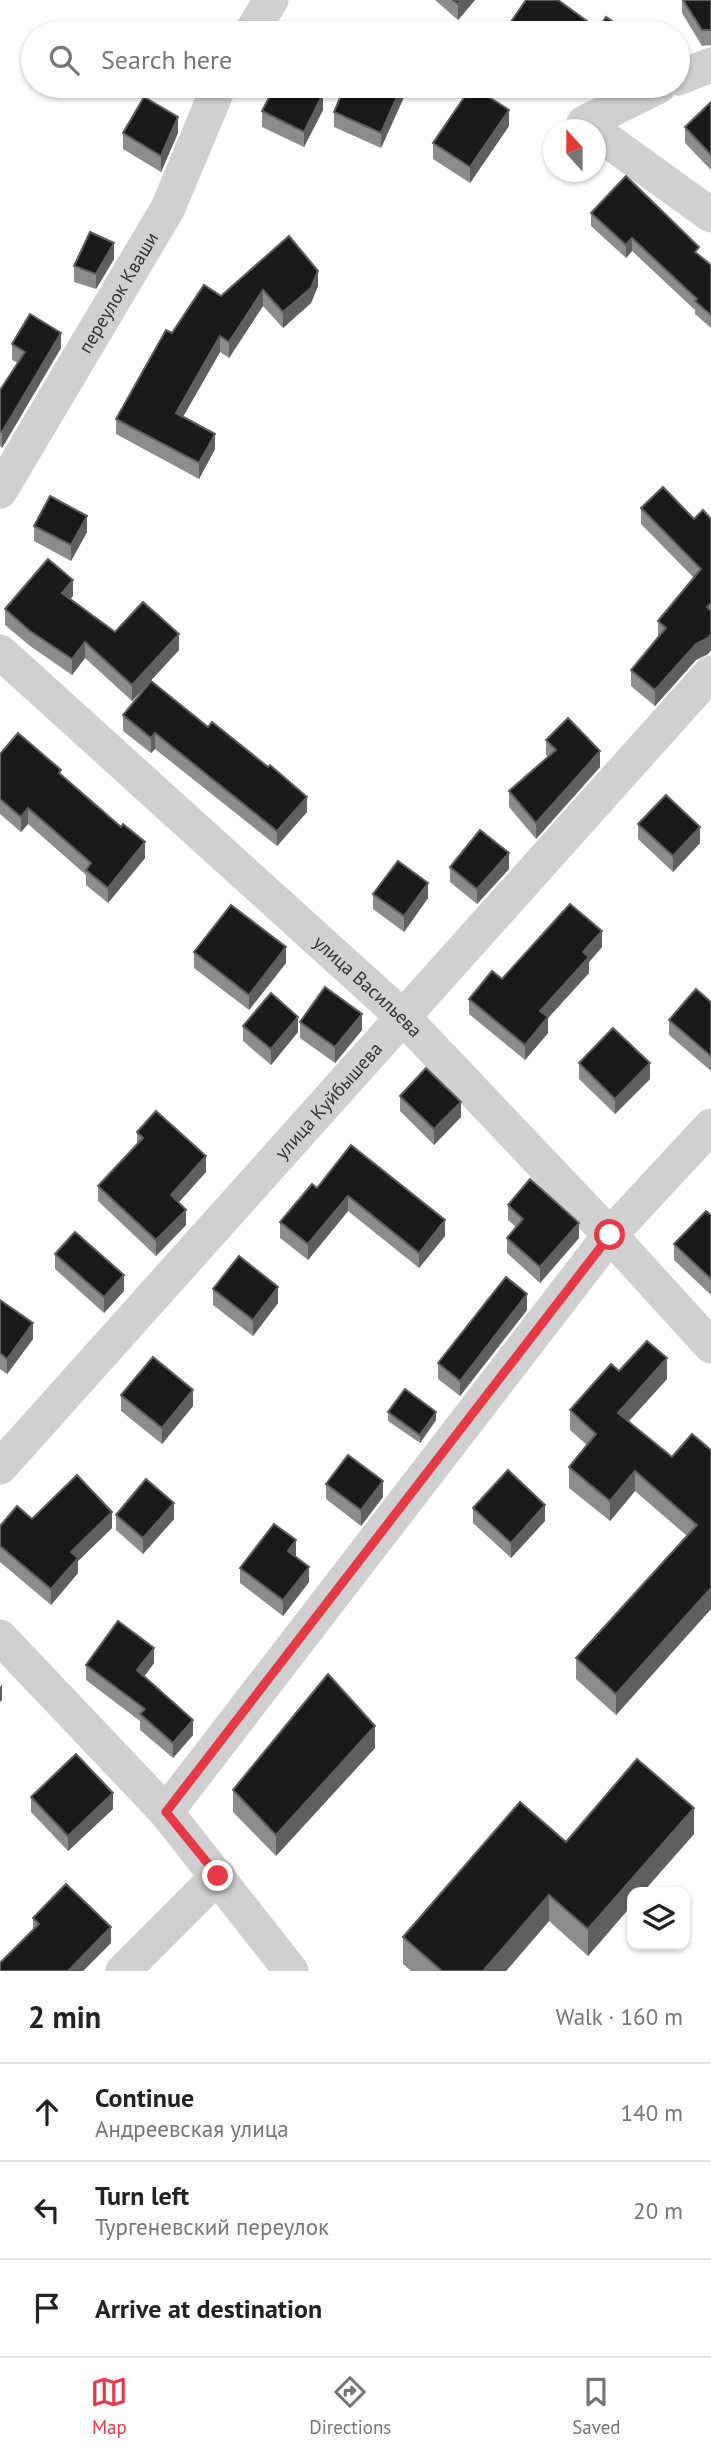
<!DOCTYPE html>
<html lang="en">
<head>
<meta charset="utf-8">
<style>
	body { margin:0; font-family:"PT Sans",sans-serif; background:#f2f2f2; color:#222 }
	.controls { position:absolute; right:21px; bottom:21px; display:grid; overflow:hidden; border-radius:14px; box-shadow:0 2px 5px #0004 }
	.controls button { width:63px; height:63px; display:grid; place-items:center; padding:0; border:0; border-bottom:2px solid #e0e0e0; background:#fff; color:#222; font:35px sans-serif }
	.compass { position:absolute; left:543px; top:119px; width:63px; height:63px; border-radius:50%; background:#fff; box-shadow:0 2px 5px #0004; rotate:339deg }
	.stop { position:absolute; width:21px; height:21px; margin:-16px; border:5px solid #e63946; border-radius:50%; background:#fff }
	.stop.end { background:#e63946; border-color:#fff; box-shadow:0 2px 7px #0008 }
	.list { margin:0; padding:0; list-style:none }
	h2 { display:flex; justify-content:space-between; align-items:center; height:91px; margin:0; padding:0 28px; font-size:30px }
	h2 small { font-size:23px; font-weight:400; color:#767676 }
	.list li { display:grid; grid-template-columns:46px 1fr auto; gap:21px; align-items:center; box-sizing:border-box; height:98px; padding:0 28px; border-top:2px solid #e0e0e0 }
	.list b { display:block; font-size:26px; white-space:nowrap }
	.list p { margin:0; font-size:23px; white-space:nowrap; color:#767676 }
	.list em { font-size:23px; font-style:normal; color:#767676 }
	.icon { flex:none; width:38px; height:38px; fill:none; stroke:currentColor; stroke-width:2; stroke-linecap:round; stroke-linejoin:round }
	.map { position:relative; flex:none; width:711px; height:1971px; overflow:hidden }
	.search { position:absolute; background:#fff; box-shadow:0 2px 5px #0004; left:21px; right:21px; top:21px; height:77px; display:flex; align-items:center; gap:18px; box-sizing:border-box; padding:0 24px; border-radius:38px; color:#767676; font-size:26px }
	.sheet { height:385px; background:#fff }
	nav { display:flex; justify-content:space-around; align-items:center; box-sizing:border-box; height:98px; border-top:2px solid #e0e0e0; background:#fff; font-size:19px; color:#767676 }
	nav a { display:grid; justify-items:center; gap:4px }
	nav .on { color:#e63946 }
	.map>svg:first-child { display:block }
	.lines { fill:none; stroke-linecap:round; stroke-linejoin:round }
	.minor { stroke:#d0d0d0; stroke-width:35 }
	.wall { fill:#8c8c8c }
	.shaded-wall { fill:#5f5f5f }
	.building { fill:#1a1a1a; stroke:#5f5f5f; stroke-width:2 }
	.route { stroke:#e63946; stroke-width:9 }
	.labels { text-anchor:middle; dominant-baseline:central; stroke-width:7; stroke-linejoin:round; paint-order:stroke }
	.street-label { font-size:19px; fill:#333; stroke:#fff }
</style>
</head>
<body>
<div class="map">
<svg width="711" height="1971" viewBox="0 0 711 1971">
	<rect width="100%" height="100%" fill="#fff"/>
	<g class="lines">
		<!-- minor -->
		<g class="minor">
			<polyline points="251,33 271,0"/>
			<polyline points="678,78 711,65"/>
			<polyline points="593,130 584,123 659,86"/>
			<polyline points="596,132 711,215"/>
			<path id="s1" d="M0,491L168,208L219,86"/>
			<path id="s2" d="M0,652L402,1016L610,1235L711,1346"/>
			<path id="s3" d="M0,1467L711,673"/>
			<polyline points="0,1637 166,1812 291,1971"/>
			<polyline points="166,1812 610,1235 711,1126"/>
			<polyline points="123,1971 218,1876"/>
		</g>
	</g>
	<!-- wall -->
	<g class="wall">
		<polygon points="435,0 475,0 458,20"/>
		<polygon points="682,0 711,0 711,45 702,46 682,13"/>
		<polygon points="345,86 409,86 381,148 334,127 334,112"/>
		<polygon points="598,86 614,86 605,90"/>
		<polygon points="711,102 711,170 685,143 685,127"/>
		<polygon points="323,110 304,147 262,127 262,111"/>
		<polygon points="509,126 470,183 433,159 433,143"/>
		<polygon points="123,133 178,133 161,172 123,149"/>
		<polygon points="591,213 699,255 711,265 711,328 695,314 695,310 632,251 626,258 591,226"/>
		<polygon points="289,236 318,286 311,303 283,328 263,306 229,358 220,352 183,417 215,449 199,479 116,434 116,419 172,333 221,296"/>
		<polygon points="114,259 96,289 74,282 74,266"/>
		<polygon points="12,344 61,348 2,448 0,446 0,390 18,363 12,360"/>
		<polygon points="641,508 694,519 711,519 711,650 708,654 696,660 655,706 631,686 631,670 659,637 658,636 658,621 694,578 641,524"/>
		<polygon points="34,526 87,532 71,561 34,541"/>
		<polygon points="73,596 70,599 115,632 179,650 132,701 85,658 72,675 30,646 5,625 5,609"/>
		<polygon points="123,715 208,727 307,812 277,846 155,749 151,753 123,731"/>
		<polygon points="546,740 600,767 536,839 509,807 509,791 548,757 546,755"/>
		<polygon points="0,754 61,775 145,858 108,903 86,885 86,875 28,824 21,832 0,814"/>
		<polygon points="638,824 700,843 673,872 638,839"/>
		<polygon points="450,867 509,869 477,904 450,882"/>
		<polygon points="373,894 428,898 404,932 373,909"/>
		<polygon points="602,947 589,962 589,973 548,1018 548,1033 525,1060 469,1014 469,999 502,979"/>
		<polygon points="194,952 286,963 249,1010 194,968"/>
		<polygon points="711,1002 711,1071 669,1035 669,1020"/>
		<polygon points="300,1022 362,1030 335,1063 300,1038"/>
		<polygon points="243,1026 298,1032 271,1065 243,1041"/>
		<polygon points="579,1063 650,1079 615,1114 579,1079"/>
		<polygon points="400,1096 461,1117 434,1145 400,1111"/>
		<polygon points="137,1132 206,1172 178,1203 186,1225 156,1256 98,1201 98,1186 137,1145"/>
		<polygon points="351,1145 445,1236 419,1268 348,1211 308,1260 280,1238 280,1222 317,1188"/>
		<polygon points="508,1205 579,1238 540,1283 507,1253 507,1238 516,1227 508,1220"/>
		<polygon points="711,1215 711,1295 674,1260 674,1244"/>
		<polygon points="55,1254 124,1291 104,1313 55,1269"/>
		<polygon points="213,1289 278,1303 253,1336 213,1305"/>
		<polygon points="0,1300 33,1339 7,1374 0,1369"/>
		<polygon points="527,1310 460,1396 438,1379 438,1363"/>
		<polygon points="619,1371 667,1379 628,1422 672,1457 711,1450 711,1609 616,1715 576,1679 576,1658 687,1536 635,1491 610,1521 569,1488 569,1467 587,1445 570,1430 570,1410"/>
		<polygon points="121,1395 193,1406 162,1444 121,1411"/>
		<polygon points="388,1412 436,1420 420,1443 388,1421"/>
		<polygon points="326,1484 383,1497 361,1526 326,1499"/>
		<polygon points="473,1508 545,1521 511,1558 473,1523"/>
		<polygon points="116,1515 174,1519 143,1554 116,1530"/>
		<polygon points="32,1519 112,1528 78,1561 78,1573 51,1605 0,1562 0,1526"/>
		<polygon points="296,1556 295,1557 309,1582 283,1616 240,1583 240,1568"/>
		<polygon points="154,1663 144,1677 193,1735 173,1758 140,1730 140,1721 86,1680 86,1665"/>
		<polygon points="375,1748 276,1856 233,1812 233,1790"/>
		<polygon points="31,1797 113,1809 68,1851 31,1812"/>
		<polygon points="694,1834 643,1892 632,1892 632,1905 588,1956 549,1921 506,1971 411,1971 403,1964 403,1937"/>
		<polygon points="33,1918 111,1943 83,1971 0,1971 33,1931"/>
	</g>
	<!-- shaded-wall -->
	<g class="shaded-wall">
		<polygon points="461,0 475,0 458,20 458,4"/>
		<polygon points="402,86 409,86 381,148 381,133"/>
		<polygon points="605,86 614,86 605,90"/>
		<polygon points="323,94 323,110 304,147 304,132"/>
		<polygon points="509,110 509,126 470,183 470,167"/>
		<polygon points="178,117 178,133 161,172 161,156"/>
		<polygon points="632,238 632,251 626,258 626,245"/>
		<polygon points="114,243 114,259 96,289 96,274"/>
		<polygon points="318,271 318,286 311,303 283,328 283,312"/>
		<polygon points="263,290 263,306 229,358 229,342"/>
		<polygon points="61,333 61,348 2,448 2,432"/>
		<polygon points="220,336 220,352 176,429 176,413"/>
		<polygon points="215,434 215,449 199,479 199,463"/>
		<polygon points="87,516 87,532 71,561 71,545"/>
		<polygon points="73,580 73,596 62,609 62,593"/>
		<polygon points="179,634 179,650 132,701 132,685"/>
		<polygon points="711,634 711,650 708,654 696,660 655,706 655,690 696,644"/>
		<polygon points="85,642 85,658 72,675 72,659"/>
		<polygon points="155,733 155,749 151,753 151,738"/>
		<polygon points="600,751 600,767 536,839 536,823"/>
		<polygon points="307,797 307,812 277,846 277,831"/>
		<polygon points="28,808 28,824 21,832 21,817"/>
		<polygon points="700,827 700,843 673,872 673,856"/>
		<polygon points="145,842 145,858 108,903 108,888"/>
		<polygon points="509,853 509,869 477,904 477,889"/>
		<polygon points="428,883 428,898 404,932 404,916"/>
		<polygon points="602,931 602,947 589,962 589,973 548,1018 548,1033 525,1060 525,1045 540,1011 583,952"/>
		<polygon points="286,947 286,963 249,1010 249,995"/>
		<polygon points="362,1014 362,1030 335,1063 335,1047"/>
		<polygon points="298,1017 298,1032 271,1065 271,1049"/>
		<polygon points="650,1063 650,1079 615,1114 615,1099"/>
		<polygon points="461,1102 461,1117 434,1145 434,1129"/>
		<polygon points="206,1156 206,1172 171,1211 171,1195"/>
		<polygon points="348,1196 348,1211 308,1260 308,1244"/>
		<polygon points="186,1210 186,1225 156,1256 156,1240"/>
		<polygon points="445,1220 445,1236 419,1268 419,1253"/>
		<polygon points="579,1223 579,1238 540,1283 540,1267"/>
		<polygon points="124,1275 124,1291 104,1313 104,1297"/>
		<polygon points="278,1287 278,1303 253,1336 253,1320"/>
		<polygon points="527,1294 527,1310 460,1396 460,1381"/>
		<polygon points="33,1323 33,1339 7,1374 7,1359"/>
		<polygon points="667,1358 667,1379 618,1433 618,1413"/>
		<polygon points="193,1390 193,1406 162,1444 162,1428"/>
		<polygon points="436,1412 436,1420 420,1443 420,1435"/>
		<polygon points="635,1471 635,1491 610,1521 610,1501"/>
		<polygon points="383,1481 383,1497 361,1526 361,1510"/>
		<polygon points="174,1503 174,1519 143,1554 143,1538"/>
		<polygon points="545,1505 545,1521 511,1558 511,1543"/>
		<polygon points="112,1512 112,1528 78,1561 78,1573 51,1605 51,1589 71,1552"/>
		<polygon points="296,1540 296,1556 288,1567 288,1551"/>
		<polygon points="309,1567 309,1582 283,1616 283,1600"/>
		<polygon points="711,1588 711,1609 616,1715 616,1694"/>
		<polygon points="154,1648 154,1663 137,1686 137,1670"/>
		<polygon points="2,1684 2,1700 0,1702 0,1687"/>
		<polygon points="193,1720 193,1735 173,1758 173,1743"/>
		<polygon points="375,1726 375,1748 276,1856 276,1835"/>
		<polygon points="113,1793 113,1809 68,1851 68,1836"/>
		<polygon points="694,1808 694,1834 643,1892 632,1892 632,1905 588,1956 588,1929"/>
		<polygon points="549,1895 549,1921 506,1971 483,1971"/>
		<polygon points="111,1927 111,1943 83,1971 68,1971"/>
	</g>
	<!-- building -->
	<g class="building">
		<polygon points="453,0 461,0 458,4"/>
		<polygon points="526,0 558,0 598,29 606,17 630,33 511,33 506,29"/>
		<polygon points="683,0 711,0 711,30 702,30"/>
		<polygon points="275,86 305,86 323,94 304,132 262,111"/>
		<polygon points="345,86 402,86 381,133 334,112"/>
		<polygon points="472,86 509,110 470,167 433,143"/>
		<polygon points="144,97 178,117 161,156 123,133"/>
		<polygon points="711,102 711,155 685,127"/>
		<polygon points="626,176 699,247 695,252 711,265 711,315 695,301 697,299 632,238 626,245 591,213"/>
		<polygon points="90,232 114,243 96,274 74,266"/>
		<polygon points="289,236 318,271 311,288 283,312 263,290 229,342 220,336 176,413 215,434 199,463 116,419 166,330 172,333 204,285 221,296"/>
		<polygon points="30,314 61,333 2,432 0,431 0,390 25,352 12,344"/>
		<polygon points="663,487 694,519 703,510 711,519 711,603 707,607 711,611 711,634 708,638 696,644 655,690 631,670 666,628 658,621 701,569 641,508"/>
		<polygon points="50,496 87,516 71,545 34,526"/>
		<polygon points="48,559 73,580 62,593 115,632 143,602 179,634 132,685 85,642 72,659 30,631 5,609"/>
		<polygon points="151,681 208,727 212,722 268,767 270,765 307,797 277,831 155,733 151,738 123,715"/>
		<polygon points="568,718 600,751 536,823 509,791 556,750 546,740"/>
		<polygon points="18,733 61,770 59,773 121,827 123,824 145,842 108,888 86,870 91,863 28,808 21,817 0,799 0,754"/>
		<polygon points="666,795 700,827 673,856 638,824"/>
		<polygon points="480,830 509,853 477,889 450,867"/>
		<polygon points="398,861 428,883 404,916 373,894"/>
		<polygon points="570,904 602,931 583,952 589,957 540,1011 548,1017 525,1045 469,999 492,971 502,979"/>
		<polygon points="231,905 286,947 249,995 194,952"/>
		<polygon points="325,987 362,1014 335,1047 300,1022"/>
		<polygon points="696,989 711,1002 711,1056 669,1020"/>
		<polygon points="271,993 298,1017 271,1049 243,1026"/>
		<polygon points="613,1028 650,1063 615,1099 579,1063"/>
		<polygon points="426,1068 461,1102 434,1129 400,1096"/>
		<polygon points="156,1111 206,1156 171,1195 186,1210 156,1240 98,1186 143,1138 137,1132"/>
		<polygon points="351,1145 445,1220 419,1253 348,1196 308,1244 280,1222 312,1184 317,1188"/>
		<polygon points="530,1179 579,1223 540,1267 507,1238 523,1219 508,1205"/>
		<polygon points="706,1211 711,1215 711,1279 674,1244"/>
		<polygon points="75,1232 124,1275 104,1297 55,1254"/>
		<polygon points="239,1256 278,1287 253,1320 213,1289"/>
		<polygon points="506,1277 527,1294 460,1381 438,1363"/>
		<polygon points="0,1300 33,1323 7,1359 0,1353"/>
		<polygon points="647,1341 667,1358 618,1413 672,1457 692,1434 711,1450 711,1588 616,1694 576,1658 697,1525 635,1471 610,1501 569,1467 596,1434 570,1410 611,1364 619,1371"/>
		<polygon points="153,1357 193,1390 162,1428 121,1395"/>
		<polygon points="405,1389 436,1412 420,1435 388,1412"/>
		<polygon points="348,1455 383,1481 361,1510 326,1484"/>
		<polygon points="508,1470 545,1505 511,1543 473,1508"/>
		<polygon points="77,1475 112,1512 71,1552 78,1558 51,1589 0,1546 0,1526 17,1506 32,1519"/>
		<polygon points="146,1479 174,1503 143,1538 116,1515"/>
		<polygon points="274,1524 296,1540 288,1551 309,1567 283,1600 240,1568"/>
		<polygon points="118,1621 154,1648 137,1670 193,1720 173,1743 140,1714 145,1709 86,1665"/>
		<polygon points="328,1674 375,1726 276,1835 233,1790"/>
		<polygon points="76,1754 113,1793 68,1836 31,1797"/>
		<polygon points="637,1759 694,1808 588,1929 549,1895 483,1971 442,1971 403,1937 520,1802 566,1842"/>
		<polygon points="66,1884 111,1927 68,1971 0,1971 0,1963 39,1924 33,1918"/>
	</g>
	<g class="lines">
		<!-- route -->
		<polyline class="route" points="218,1876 166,1812 610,1235"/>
	</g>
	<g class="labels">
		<!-- street labels -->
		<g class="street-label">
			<text stroke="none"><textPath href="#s1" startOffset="231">переулок Кваши</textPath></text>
			<text stroke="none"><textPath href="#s2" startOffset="497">улица Васильева</textPath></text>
			<text stroke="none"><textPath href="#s3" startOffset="492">улица Куйбышева</textPath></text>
		</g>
	</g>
</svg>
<div class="controls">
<button><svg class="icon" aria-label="layers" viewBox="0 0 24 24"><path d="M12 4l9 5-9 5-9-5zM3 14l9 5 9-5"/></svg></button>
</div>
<svg class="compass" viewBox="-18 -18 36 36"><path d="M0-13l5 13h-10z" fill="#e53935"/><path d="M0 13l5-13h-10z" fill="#767676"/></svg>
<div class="stop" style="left:610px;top:1235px"></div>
<div class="stop end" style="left:218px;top:1876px"></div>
<div class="search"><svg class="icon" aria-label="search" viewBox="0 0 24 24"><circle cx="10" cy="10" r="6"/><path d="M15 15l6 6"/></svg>Search here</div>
</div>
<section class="sheet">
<h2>2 min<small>Walk · 160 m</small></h2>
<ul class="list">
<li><svg class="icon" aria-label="ahead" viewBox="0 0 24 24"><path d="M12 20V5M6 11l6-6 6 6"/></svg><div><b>Continue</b><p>Андреевская улица</p></div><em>140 m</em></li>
<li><svg class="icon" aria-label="left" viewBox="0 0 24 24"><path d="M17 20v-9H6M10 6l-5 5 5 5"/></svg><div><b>Turn left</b><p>Тургеневский переулок</p></div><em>20 m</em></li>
<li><svg class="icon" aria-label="arrive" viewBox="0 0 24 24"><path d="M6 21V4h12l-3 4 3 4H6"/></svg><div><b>Arrive at destination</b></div></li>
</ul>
</section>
<nav>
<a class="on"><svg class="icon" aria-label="map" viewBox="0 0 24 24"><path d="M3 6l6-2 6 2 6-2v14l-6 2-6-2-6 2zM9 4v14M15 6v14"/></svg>Map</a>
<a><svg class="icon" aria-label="directions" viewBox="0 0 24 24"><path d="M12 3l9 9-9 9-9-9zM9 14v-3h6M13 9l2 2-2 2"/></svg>Directions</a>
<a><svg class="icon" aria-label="saved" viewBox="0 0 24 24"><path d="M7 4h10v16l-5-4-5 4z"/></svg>Saved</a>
</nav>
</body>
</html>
